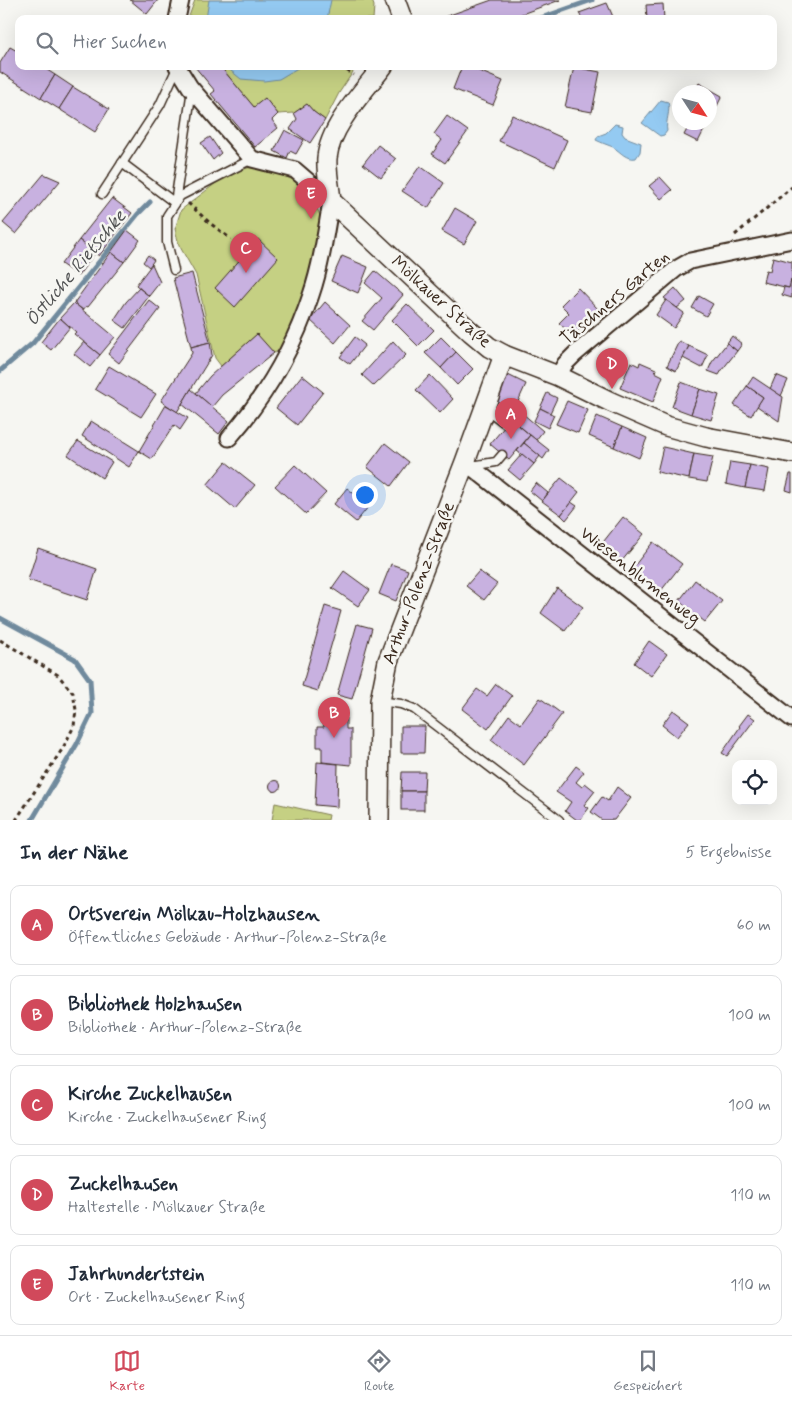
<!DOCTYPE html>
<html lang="de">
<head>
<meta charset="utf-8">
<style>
	body { margin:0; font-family:Mynerve,sans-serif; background:#f6f6f7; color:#1f2937 }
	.controls { position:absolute; right:15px; bottom:15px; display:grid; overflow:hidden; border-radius:10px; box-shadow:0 5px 20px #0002 }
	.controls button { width:45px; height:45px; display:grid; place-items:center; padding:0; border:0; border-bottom:1px solid #e0e1e3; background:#fff; color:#1f2937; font:25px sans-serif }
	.compass { position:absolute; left:672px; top:85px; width:45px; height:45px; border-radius:50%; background:#fff; box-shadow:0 5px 20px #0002; rotate:126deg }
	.you { position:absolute; left:364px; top:494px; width:18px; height:18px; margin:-12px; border:4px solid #fff; border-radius:50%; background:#1a73e8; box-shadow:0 0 0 8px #1a73e833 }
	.badge { display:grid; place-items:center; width:32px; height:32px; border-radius:50%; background:#d1495b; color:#fff; font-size:16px; font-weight:700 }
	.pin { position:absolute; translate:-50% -41px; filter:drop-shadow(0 1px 2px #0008) }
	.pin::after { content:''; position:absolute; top:26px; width:18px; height:15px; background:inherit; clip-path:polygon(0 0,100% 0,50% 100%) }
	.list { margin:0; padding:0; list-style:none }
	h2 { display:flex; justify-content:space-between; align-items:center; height:65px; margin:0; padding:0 20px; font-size:21px }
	h2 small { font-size:16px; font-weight:400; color:#747a83 }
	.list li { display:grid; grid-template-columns:32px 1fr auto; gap:15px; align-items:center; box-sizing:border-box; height:80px; margin:0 10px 10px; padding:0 10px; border:1px solid #e0e1e3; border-radius:10px }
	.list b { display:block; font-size:19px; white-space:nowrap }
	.list p { margin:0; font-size:16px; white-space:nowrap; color:#747a83 }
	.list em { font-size:16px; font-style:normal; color:#747a83 }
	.icon { flex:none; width:28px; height:28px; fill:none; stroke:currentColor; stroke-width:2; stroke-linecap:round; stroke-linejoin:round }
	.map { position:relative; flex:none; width:792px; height:820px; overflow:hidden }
	.search { position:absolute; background:#fff; box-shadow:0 5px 20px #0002; left:15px; right:15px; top:15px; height:55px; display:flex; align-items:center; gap:12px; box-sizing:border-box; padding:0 18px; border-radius:10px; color:#747a83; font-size:19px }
	.sheet { height:515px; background:#fff }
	nav { display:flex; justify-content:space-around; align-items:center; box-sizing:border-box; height:70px; border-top:1px solid #e0e1e3; background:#fff; font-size:14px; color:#747a83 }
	nav a { display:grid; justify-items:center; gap:2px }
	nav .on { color:#d1495b }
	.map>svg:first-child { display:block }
	.green { fill:#c5d083; stroke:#807d50 }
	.water { fill:#94caf2; stroke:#708a9d }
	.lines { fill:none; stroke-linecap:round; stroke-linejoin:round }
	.stream { stroke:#708a9d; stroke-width:5 }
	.building { fill:#c8b1e0; stroke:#3b2a1e }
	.service-casing { stroke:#3b2a1e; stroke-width:11 }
	.minor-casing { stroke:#3b2a1e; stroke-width:19 }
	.tertiary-casing { stroke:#3b2a1e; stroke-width:22 }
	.path { stroke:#3b2a1e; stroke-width:3; stroke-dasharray:4 4; stroke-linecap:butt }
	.service { stroke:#f6f6f2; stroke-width:8 }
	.minor { stroke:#f6f6f2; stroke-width:15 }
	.tertiary { stroke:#f6f6f2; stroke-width:19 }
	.labels { text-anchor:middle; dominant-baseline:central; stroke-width:5; stroke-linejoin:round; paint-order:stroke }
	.street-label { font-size:18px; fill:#3b2a1e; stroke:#f6f6f2 }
	.water-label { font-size:19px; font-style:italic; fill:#515253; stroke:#f6f6f2 }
</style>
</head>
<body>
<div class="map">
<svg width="792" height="820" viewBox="0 0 792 820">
	<rect width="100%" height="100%" fill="#f6f6f2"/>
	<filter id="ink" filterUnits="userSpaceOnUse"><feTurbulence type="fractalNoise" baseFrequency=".02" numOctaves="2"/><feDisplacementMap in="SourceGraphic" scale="10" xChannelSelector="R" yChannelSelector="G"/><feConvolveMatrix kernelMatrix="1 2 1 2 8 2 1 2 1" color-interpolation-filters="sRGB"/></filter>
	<g filter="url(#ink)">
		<!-- green -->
		<g class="green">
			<polygon points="195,0 372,0 374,6 373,19 188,19"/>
			<polygon points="220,66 357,66 339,93 325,120 314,112 307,104 294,113 278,114 265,98 254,107"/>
			<polygon points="254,166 269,168 295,181 312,194 323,224 310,275 284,348 274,353 256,335 221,366 215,358 196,275 179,245 175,229 181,210 216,183 235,172"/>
			<polygon points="275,803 329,815 328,820 272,820"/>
		</g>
		<!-- water -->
		<g class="water">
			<polygon points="209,0 331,0 327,19 206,19"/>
			<polygon points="225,66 301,66 279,79 264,81 241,79"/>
			<path d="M661,100L668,102C671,111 665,121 667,131L664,135L660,136L642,123Z"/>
			<path d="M615,124L623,126L622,133L625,137L641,143L640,152L636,158C626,160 621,152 613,147C608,145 602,143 596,140L598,136L606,133Z"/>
		</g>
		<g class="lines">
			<!-- stream -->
			<g class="stream">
				<polyline points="538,19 592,0"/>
				<polyline points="0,371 33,343 138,214 150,202"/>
				<polyline points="0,618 75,659 90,680 92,713 77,744 32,820"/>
			</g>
		</g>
		<!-- building -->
		<g class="building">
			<polygon points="130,0 158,0 147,14"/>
			<polygon points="492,0 560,0 508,19 444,19 444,17"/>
			<polygon points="607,3 614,19 582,19 579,13"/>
			<polygon points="663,4 664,19 647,19 646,5"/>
			<polygon points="10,47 19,52 19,66 41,66 55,75 41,98 0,72 0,63"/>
			<polygon points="220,66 254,107 265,98 278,114 272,120 278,128 255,147 211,94 215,91 195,67"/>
			<polygon points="462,66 467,66 503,81 493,105 453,89"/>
			<polygon points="574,67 600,72 592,112 565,107"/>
			<polygon points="55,75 73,87 59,109 41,98"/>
			<polygon points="699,83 722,96 710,120 710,92 694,92"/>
			<polygon points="73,87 109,109 95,132 59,109"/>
			<polygon points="307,104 314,112 325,120 310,143 290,129 297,119 294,113"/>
			<polygon points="512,115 567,140 555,167 499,141"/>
			<polygon points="447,116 468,131 445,163 432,154 442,140 434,134"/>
			<polygon points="691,122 708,122 698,142 684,135"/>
			<polygon points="285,130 304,140 296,154 290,151 287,158 274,151"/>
			<polygon points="210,137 221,153 213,160 201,143"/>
			<polygon points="378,145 396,159 381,178 363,164"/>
			<polygon points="420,166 444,183 428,208 402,191"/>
			<polygon points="44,174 60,181 16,234 3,223"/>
			<polygon points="660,177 672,190 661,199 649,186"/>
			<polygon points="112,198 132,213 99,256 79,240"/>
			<polygon points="455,208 477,221 464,244 442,231"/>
			<polygon points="127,230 140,240 124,262 111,252"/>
			<polygon points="258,239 278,258 235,307 215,288"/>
			<polygon points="79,240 95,253 78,276 61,264"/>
			<polygon points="111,252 124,262 88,307 86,306 83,310 74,303"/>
			<polygon points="148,255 154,260 149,267 143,262"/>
			<polygon points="342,256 368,267 358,293 331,281"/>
			<polygon points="773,257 792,262 792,280 789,288 763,282 766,270 770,271"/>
			<polygon points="152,264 160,282 149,296 136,285"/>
			<polygon points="375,271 403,295 373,330 362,321 382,298 365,283"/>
			<polygon points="192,273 210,342 191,347 173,278"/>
			<polygon points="791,280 792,298 782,295 784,287 789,288"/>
			<polygon points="139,288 149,296 125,328 114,320 126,302"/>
			<polygon points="578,288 598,309 582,323 584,325 573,336 559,323 569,313 561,305"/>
			<polygon points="675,288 686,301 677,308 664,298"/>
			<polygon points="699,296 713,304 706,316 692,308"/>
			<polygon points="149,300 160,309 119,363 108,354"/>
			<polygon points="666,300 684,313 674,328 656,315"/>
			<polygon points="325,302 350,325 335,343 310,320"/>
			<polygon points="74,303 115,337 100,355 74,334 76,332 60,318"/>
			<polygon points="407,304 434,330 418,346 392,320"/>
			<polygon points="60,318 70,327 51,350 41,342"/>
			<polygon points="257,334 274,353 222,395 212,407 196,393 210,376"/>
			<polygon points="732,336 742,344 737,351 727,343"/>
			<polygon points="355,337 365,345 350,364 340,357"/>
			<polygon points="441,337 456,352 441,368 425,353"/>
			<polygon points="393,341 406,355 374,386 362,375"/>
			<polygon points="679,341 689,346 676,371 667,366"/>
			<polygon points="84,342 100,355 90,367 74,354"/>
			<polygon points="210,342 212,355 177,412 161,401 192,353 191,347"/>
			<polygon points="727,343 737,351 722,370 719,375 708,371 712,362"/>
			<polygon points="689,346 708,355 702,368 683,358"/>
			<polygon points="456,352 473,369 457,385 441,368"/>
			<polygon points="631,362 639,366 640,362 656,369 655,372 663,376 653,402 620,388"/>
			<polygon points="109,366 156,394 141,417 95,389"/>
			<polygon points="302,375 323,392 297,425 276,408"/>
			<polygon points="430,375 453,399 440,413 416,390"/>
			<polygon points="508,375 526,384 511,417 494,405"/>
			<polygon points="776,375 788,380 781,396 770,389"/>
			<polygon points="753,377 783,397 779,421 757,406 763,397 747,386"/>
			<polygon points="681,382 700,389 691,414 672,407"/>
			<polygon points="747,386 763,397 751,416 734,405"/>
			<polygon points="191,389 229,421 219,434 182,404"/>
			<polygon points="700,389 719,395 711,420 691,414"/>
			<polygon points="547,393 557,398 550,413 540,408"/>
			<polygon points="567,401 588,410 578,433 556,424"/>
			<polygon points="166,405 188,418 180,430 174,425 152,459 139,451"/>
			<polygon points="540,408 554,415 548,428 534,421"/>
			<polygon points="522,413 543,431 536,440 515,422"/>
			<polygon points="597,416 622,427 614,447 589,436"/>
			<polygon points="511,419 530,435 509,460 490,444"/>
			<polygon points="91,421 139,451 129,467 82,436"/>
			<polygon points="622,427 647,438 639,458 614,447"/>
			<polygon points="530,435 549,450 543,459 524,443"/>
			<polygon points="78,441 112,462 102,478 68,455"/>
			<polygon points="385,443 409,462 391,486 367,467"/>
			<polygon points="524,443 540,456 534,464 517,451"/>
			<polygon points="663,447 694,454 689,479 657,472"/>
			<polygon points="522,454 534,464 520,480 508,470"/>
			<polygon points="694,454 713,457 707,482 689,479"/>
			<polygon points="226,462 255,485 235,509 207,485"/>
			<polygon points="730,462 750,465 745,488 726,484"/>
			<polygon points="295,465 326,493 306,514 275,486"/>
			<polygon points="750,465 769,469 765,491 745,488"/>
			<polygon points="790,474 792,474 792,492 786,490"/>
			<polygon points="561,478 579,492 561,515 542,501"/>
			<polygon points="536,483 548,493 542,501 530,491"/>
			<polygon points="347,488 369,506 356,522 334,504"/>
			<polygon points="571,502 577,506 566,520 561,515"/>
			<polygon points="623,517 644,534 621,562 600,546"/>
			<polygon points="653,542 682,564 660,592 631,570"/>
			<polygon points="38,548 97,569 87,600 28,580"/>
			<polygon points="391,564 408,570 396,601 379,594"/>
			<polygon points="344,571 370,590 358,606 332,588"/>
			<polygon points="479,571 497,584 484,600 466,586"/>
			<polygon points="695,580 722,601 705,622 695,614 693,616 685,610 686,607 679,601"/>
			<polygon points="557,588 583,607 565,631 541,613"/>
			<polygon points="325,606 341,611 318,691 302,686"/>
			<polygon points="357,624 372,628 352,699 337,695"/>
			<polygon points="649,641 667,654 651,676 634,663"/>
			<polygon points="496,684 512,696 488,729 462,709 477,689 487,696"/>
			<polygon points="540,698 562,714 524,765 491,740 509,715 521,724"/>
			<polygon points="673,710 689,722 677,737 662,725"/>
			<polygon points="748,714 755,719 727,756 722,753 740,727 739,726"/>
			<polygon points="323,718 346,718 346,729 351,729 351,765 322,762 322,747 317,747 317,727 324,727"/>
			<polygon points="401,726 425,726 424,753 401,753"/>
			<polygon points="317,762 338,764 337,807 315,805"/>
			<polygon points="576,766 584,772 576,782 582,787 585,783 595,791 584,805 589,808 580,820 577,820 565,811 571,802 556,792"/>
			<polygon points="402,772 425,772 424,791 401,791"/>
			<circle cx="275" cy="786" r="5.5"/>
			<polygon points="617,787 631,798 614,820 602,820 591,812 602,797 608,801"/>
			<rect x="401" y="791" width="23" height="19"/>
		</g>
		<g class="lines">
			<defs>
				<g id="service">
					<polyline points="122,163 175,203 192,89"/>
					<polyline points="102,194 160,105 177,68"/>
					<polyline points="174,270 167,242 167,216 180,196 252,159"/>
					<polyline points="486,409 506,424"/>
					<polyline points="471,466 496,462 502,455"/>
					<polyline points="380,701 401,704 414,709 559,820"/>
				</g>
				<g id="minor">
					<polyline points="177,19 181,0"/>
					<path d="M177,66L190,87L252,159L295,170L331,201C326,232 321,266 311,295C294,347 265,397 229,438"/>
					<polyline points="558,376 565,364 575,354 676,269 690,261 792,240"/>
					<polyline points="465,462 792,719"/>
				</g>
				<g id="tertiary">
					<polyline points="395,0 402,19"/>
					<path d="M383,66C364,91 330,126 327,158C326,173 330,187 331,201L471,332L489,347L504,355L558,376L611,402L666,426L706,437L792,453"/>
					<polyline points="379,820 380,701 388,661 465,462 504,355"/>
				</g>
			</defs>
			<!-- service casing -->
			<use href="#service" class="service-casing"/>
			<!-- minor casing -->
			<use href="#minor" class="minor-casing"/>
			<!-- tertiary casing -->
			<use href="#tertiary" class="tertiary-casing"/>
			<!-- path -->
			<g class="path">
				<polyline points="340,66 354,75"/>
				<polyline points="188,203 211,224 231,239"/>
				<polyline points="735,235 792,187"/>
				<polyline points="0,640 58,675 73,693 76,710 74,726 63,748 16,820"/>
			</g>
			<!-- service -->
			<use href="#service" class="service"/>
			<!-- minor -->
			<use href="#minor" class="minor"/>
			<!-- tertiary -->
			<use href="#tertiary" class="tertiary"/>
		</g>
	</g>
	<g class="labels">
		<!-- street labels -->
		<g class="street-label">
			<text transform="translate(615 298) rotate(-40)">Täschners Garten</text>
			<text transform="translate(441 302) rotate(42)">Mölkauer Straße</text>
			<text transform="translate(640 576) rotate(38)">Wiesenblumenweg</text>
			<text transform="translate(419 583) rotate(-69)">Arthur-Polenz-Straße</text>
		</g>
		<!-- water labels -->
		<g class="water-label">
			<text transform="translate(76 268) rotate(-50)">Östliche Rietschke</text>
		</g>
	</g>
</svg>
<div class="controls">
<button><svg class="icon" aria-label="locate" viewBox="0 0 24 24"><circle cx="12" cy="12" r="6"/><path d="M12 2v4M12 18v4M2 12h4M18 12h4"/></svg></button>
</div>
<svg class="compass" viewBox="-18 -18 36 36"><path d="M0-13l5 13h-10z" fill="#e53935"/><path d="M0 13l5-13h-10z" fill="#747a83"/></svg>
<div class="you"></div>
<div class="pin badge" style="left:511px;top:439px">A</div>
<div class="pin badge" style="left:334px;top:738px">B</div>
<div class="pin badge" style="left:246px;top:273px">C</div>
<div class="pin badge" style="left:612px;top:389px">D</div>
<div class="pin badge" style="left:311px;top:219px">E</div>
<div class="search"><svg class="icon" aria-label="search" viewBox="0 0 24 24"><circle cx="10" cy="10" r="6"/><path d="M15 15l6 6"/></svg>Hier suchen</div>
</div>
<section class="sheet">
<h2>In der Nähe<small>5 Ergebnisse</small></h2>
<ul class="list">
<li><span class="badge">A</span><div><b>Ortsverein Mölkau-Holzhausen</b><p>Öffentliches Gebäude · Arthur-Polenz-Straße</p></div><em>60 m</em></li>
<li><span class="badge">B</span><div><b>Bibliothek Holzhausen</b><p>Bibliothek · Arthur-Polenz-Straße</p></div><em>100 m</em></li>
<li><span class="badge">C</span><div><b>Kirche Zuckelhausen</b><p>Kirche · Zuckelhausener Ring</p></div><em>100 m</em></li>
<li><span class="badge">D</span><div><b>Zuckelhausen</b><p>Haltestelle · Mölkauer Straße</p></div><em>110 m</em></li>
<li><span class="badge">E</span><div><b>Jahrhundertstein</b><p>Ort · Zuckelhausener Ring</p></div><em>110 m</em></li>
</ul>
</section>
<nav>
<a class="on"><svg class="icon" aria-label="map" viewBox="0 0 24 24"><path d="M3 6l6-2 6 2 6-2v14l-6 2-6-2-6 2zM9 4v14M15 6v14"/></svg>Karte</a>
<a><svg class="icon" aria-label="directions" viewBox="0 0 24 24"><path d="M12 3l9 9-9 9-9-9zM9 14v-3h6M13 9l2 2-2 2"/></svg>Route</a>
<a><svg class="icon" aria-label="saved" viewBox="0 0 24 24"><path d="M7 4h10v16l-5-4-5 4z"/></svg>Gespeichert</a>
</nav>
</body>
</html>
